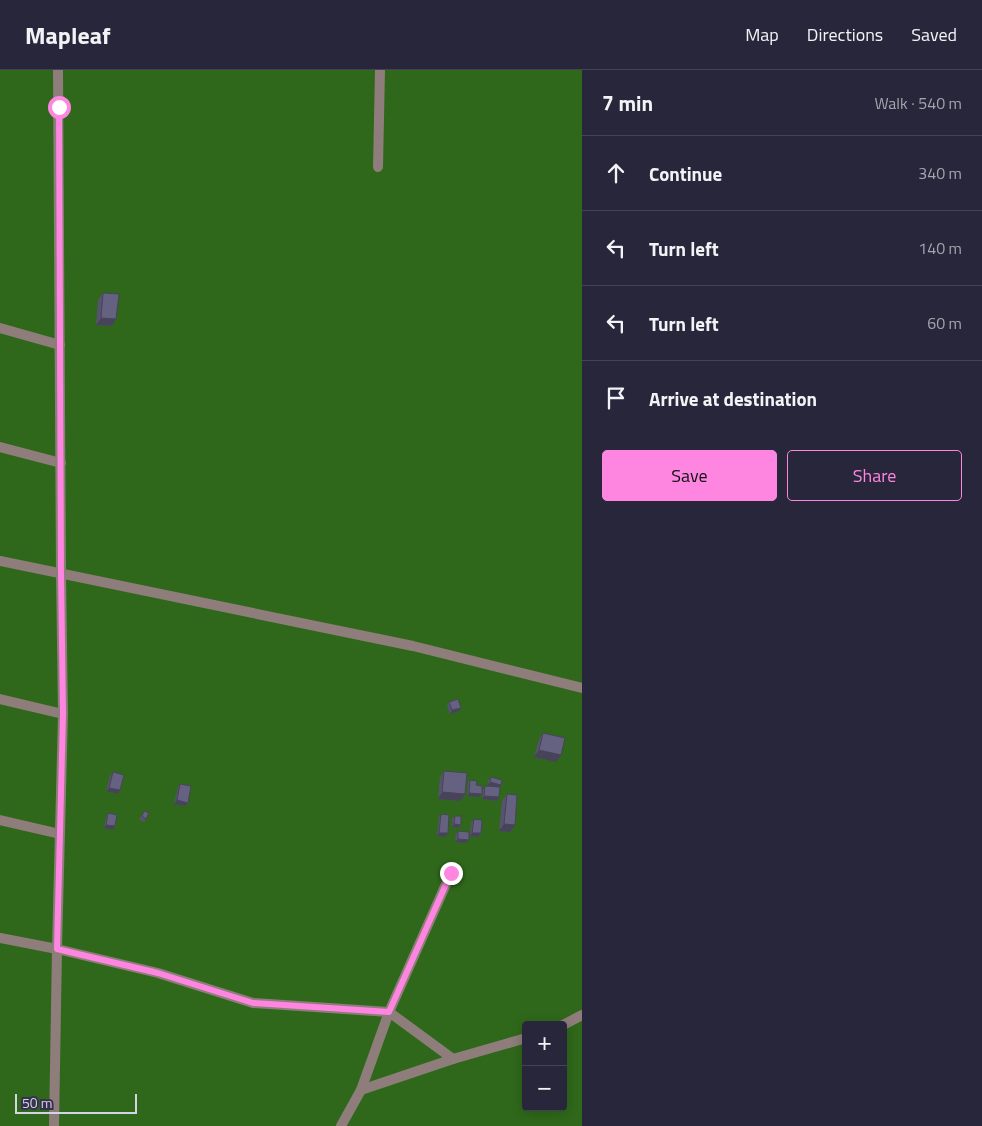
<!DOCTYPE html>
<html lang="en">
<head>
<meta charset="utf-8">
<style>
	body { margin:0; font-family:"Titillium Web",sans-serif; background:#302e42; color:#f1f3f6 }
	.controls { position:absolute; right:15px; bottom:15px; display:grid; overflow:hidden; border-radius:5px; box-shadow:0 2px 12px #0003 }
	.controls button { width:45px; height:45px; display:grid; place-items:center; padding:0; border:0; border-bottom:1px solid #444354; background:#28263a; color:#f1f3f6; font:25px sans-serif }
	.scale { position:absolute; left:15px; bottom:12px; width:122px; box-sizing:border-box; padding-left:5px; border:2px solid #d5d4e6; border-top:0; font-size:14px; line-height:18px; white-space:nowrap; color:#d5d4e6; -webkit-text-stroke:4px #36324e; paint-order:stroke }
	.stop { position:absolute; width:15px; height:15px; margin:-11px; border:4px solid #fe85e0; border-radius:50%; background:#fff }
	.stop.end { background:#fe85e0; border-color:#fff; box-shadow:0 1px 5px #0008 }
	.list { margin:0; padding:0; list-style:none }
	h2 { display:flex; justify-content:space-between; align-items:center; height:65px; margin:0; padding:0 20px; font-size:21px }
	h2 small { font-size:16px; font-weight:400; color:#a5a5af }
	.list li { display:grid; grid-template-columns:32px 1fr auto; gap:15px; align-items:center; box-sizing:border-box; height:75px; padding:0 20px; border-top:1px solid #444354 }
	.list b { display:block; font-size:19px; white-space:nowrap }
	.list em { font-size:16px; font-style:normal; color:#a5a5af }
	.actions { display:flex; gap:10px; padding:15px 20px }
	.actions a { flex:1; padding:11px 0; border:1px solid #fe85e0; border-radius:5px; text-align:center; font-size:18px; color:#fe85e0 }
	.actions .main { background:#fe85e0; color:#111 }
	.icon { flex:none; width:28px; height:28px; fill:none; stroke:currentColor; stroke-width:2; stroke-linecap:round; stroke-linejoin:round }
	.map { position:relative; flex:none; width:582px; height:1056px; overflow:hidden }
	header { display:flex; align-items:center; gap:30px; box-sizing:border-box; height:70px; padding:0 25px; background:#28263a; border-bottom:1px solid #444354 }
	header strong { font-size:24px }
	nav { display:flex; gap:28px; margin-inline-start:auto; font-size:18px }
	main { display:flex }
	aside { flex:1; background:#28263a }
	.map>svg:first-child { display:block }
	.green { fill:#2f681b; fill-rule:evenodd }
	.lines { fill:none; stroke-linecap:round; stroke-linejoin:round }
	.minor { stroke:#8e7d7a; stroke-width:10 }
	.wall { fill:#57536e }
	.shaded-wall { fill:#47445a }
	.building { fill:#656180; stroke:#47445a }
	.route { stroke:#fe85e0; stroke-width:6 }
</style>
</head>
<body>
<header>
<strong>Mapleaf</strong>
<nav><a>Map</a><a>Directions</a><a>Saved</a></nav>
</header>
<main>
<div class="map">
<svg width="582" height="1056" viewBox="0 0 582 1056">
	<rect width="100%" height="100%" fill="#36324e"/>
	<!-- green -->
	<path class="green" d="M0,0H582V1056H0ZM526,955H563V1037H526Z"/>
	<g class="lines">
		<!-- minor -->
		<g class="minor">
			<polyline points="378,97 380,0"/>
			<polyline points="0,258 60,275"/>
			<polyline points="0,377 61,393"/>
			<polyline points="0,491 413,576 582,618"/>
			<polyline points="0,629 63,644"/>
			<polyline points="0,750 60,764"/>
			<polyline points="0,868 57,879 158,903 253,933 389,942 453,989"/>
			<polyline points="563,955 582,945"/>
			<polyline points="361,1020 389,942 451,803"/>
			<polyline points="54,1056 57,879 63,644 61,503 58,0"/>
			<polyline points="341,1056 361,1020 453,989 526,968"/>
		</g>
	</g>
	<!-- wall -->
	<g class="wall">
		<polygon points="103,223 112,256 96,255 98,230"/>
		<polygon points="449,632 461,638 459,641 450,644 447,635"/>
		<polygon points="543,663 556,692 534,687 539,670"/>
		<polygon points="444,701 465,724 460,731 438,729 440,708"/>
		<polygon points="113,702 120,720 118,724 106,721 110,706"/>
		<polygon points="491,707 501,715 499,717 499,727 497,731 482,729 483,719 485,716 492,716 487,715 488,711"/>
		<polygon points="470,710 476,715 479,727 467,726 468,713"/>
		<polygon points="180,714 188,733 185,736 174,734 178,717"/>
		<polygon points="507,724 515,755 510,762 499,761 502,731"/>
		<polygon points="144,741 146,749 144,752 139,750"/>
		<polygon points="108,743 115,756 113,760 104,758 106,747"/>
		<polygon points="441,744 445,767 437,766 439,747"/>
		<polygon points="455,746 461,755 458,758 452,757 452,749"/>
		<polygon points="474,749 481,763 478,767 470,766 471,753"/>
		<polygon points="458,761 466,773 455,772 456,764"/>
	</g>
	<!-- shaded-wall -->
	<g class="shaded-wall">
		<polygon points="101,248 116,249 112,256 96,255"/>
		<polygon points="461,638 459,641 450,644 452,640"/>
		<polygon points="539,680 561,685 556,692 534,687"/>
		<polygon points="490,712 501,715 498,718 487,715"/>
		<polygon points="109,718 120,720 118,724 106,721"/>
		<polygon points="442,722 465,724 460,731 438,729"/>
		<polygon points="469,723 482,724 479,727 467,726"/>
		<polygon points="484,726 499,727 497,731 482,729"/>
		<polygon points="177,730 188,733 185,736 174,734"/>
		<polygon points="454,754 461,755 458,758 452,757"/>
		<polygon points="504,754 515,755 510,762 499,761"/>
		<polygon points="106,755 115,756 113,760 104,758"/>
		<polygon points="439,763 448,763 445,767 437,766"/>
		<polygon points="472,763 481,763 478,767 470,766"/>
		<polygon points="458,769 469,770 466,773 455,772"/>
	</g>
	<!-- building -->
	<g class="building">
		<polygon points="103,223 119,224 116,249 101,248"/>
		<polygon points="458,629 461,638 452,640 449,632"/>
		<polygon points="543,663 565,668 561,685 539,680"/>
		<polygon points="444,701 467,703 465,724 442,722"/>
		<polygon points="113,702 124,705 120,720 109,718"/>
		<polygon points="491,707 502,710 501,715 490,712"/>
		<polygon points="470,710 477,711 476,715 482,716 482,724 469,723"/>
		<polygon points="180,714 191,716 188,733 177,730"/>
		<polygon points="485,716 500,717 499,727 484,726"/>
		<polygon points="507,724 517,725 515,755 504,754"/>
		<polygon points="144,741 149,743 146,749 142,746"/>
		<polygon points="108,743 117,745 115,756 106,755"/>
		<polygon points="441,744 449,745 448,763 439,763"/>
		<polygon points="455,746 461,746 461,755 454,754"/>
		<polygon points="474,749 482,750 481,763 472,763"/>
		<polygon points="458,761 469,762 469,770 458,769"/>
	</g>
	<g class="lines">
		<!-- route -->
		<polyline class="route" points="59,37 61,503 63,644 57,879 158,903 253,933 389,942 451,803"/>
	</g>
</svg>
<div class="controls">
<button>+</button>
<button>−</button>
</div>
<div class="scale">50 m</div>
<div class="stop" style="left:59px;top:37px"></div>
<div class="stop end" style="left:451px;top:803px"></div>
</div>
<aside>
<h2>7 min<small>Walk · 540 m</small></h2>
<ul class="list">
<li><svg class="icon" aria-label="ahead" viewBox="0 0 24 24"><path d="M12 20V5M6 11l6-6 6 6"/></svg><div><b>Continue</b></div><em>340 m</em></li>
<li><svg class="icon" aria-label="left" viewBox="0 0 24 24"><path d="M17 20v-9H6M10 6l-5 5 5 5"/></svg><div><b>Turn left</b></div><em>140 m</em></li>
<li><svg class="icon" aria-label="left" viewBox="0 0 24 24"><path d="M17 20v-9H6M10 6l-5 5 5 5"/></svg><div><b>Turn left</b></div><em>60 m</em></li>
<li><svg class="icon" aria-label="arrive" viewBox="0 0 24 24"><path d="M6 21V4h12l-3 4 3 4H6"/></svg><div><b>Arrive at destination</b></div></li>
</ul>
<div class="actions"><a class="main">Save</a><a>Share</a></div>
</aside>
</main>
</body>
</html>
